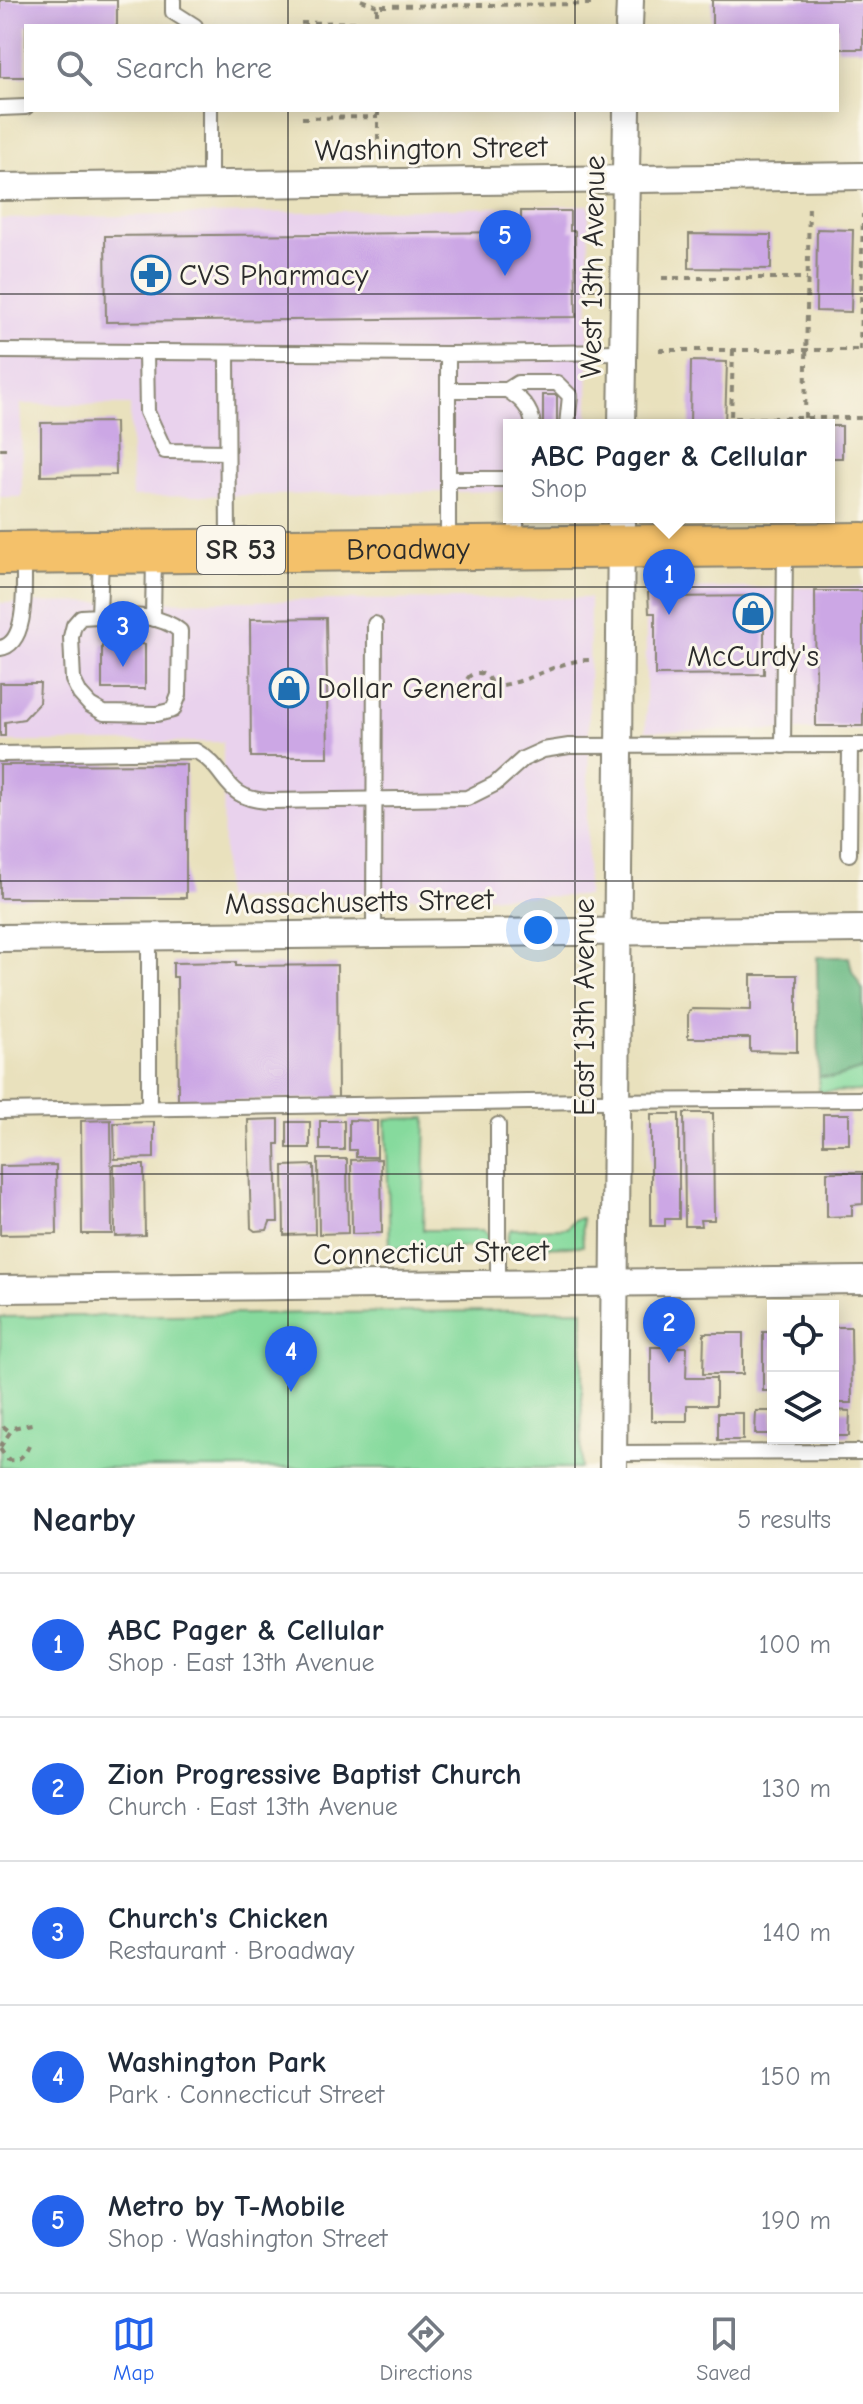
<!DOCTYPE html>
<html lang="en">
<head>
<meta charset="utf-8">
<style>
	body { margin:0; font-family:"Comic Neue",sans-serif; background:#f6f6f7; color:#1f2937 }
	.controls { position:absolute; right:24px; bottom:24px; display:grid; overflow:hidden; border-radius:0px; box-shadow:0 4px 20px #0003 }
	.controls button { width:72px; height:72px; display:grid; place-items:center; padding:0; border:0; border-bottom:2px solid #e0e1e3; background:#fff; color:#1f2937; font:40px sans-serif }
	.you { position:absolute; left:538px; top:930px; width:28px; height:28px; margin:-20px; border:6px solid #fff; border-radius:50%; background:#1a73e8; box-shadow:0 0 0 12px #1a73e833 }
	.badge { display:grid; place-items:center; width:52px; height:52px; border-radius:50%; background:#2563eb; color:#fff; font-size:26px; font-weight:700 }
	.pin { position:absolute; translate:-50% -66px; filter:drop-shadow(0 2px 4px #0008) }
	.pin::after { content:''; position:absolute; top:42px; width:28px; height:24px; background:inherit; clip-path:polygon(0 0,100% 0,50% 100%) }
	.popup { position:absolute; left:503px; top:419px; width:332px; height:104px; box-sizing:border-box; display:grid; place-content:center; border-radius:0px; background:#fff; filter:drop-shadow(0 2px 6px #0005); font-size:26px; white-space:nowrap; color:#747a83 }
	.popup b { font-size:30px; color:#1f2937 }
	.popup::after { content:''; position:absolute; left:50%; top:100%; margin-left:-16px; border:16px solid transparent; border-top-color:#fff }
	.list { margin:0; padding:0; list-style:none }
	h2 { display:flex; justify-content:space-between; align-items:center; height:104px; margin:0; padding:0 32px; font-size:34px }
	h2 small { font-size:26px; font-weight:400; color:#747a83 }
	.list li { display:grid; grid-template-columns:52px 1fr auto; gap:24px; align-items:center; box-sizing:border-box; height:144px; padding:0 32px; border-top:2px solid #e0e1e3 }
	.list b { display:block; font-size:30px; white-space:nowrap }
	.list p { margin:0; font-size:26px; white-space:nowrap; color:#747a83 }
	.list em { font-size:26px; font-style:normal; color:#747a83 }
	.icon { flex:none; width:44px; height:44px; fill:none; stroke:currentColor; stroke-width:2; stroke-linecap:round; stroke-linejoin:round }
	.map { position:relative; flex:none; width:863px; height:1468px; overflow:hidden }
	.search { position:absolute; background:#fff; box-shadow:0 4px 20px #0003; left:24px; right:24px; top:24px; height:88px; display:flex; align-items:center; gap:20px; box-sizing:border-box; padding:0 28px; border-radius:0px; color:#747a83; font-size:30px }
	.sheet { height:824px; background:#fff }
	nav { display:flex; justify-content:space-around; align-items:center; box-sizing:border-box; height:112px; border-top:2px solid #e0e1e3; background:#fff; font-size:22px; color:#747a83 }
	nav a { display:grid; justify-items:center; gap:4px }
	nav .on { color:#2563eb }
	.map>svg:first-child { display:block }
	.built { fill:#e9d2ed }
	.green { fill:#86da9d; stroke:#588264; stroke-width:2 }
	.forest { fill:#6cba84; stroke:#4c7258; stroke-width:2 }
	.building { fill:#cca7e5 }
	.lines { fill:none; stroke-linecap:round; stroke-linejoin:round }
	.service-casing { stroke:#8a8674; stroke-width:18 }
	.minor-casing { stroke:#8a8674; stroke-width:30 }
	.primary-casing { stroke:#8a8674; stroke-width:46 }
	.path { stroke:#8a8674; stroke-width:4; stroke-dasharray:6 6; stroke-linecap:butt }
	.service { stroke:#fff; stroke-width:14 }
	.minor { stroke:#fff; stroke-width:26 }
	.primary { stroke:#f4c16a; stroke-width:42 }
	.grid { fill:none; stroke:#2b2b2b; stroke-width:2; stroke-opacity:0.55 }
	.labels { text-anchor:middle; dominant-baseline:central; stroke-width:6; stroke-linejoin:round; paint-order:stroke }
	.shield { fill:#fbf7ec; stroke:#696865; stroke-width:2 }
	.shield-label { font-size:28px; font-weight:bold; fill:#2b2b2b }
	.street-label { font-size:30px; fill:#2b2b2b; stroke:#fbf7ec }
	.poi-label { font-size:30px; fill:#2b2b2b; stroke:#fbf7ec; text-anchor:start }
</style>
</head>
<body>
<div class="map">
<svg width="863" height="1468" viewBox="0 0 863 1468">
	<rect width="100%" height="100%" fill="#fbf7ec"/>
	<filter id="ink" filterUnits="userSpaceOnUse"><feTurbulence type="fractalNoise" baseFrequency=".0125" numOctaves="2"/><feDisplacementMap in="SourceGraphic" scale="16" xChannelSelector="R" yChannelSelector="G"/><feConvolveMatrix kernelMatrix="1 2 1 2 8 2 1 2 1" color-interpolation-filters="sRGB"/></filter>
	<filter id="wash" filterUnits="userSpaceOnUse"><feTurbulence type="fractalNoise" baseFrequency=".006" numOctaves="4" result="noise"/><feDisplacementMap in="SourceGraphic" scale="32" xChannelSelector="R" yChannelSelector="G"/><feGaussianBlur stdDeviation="1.8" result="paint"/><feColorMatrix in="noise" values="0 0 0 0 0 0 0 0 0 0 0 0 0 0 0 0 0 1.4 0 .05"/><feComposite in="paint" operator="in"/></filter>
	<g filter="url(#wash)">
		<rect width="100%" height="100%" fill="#e9e1bd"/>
		<!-- built -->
		<g class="built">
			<polygon points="589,205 588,425 509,425 509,491 132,497 130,405 21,404 22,497 0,497 0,219"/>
			<polygon points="863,587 863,730 646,731 646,589"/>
			<polygon points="590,598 587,896 224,899 223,742 0,742 0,603"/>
		</g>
		<!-- green -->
		<g class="green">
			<polygon points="863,1069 863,1091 819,1092 819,1076 834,1078"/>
			<polygon points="426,1118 423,1230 483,1230 488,1236 490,1247 390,1248 386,1119"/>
			<polygon points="582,1218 583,1246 507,1247 508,1234 511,1229 567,1228 573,1220"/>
			<polygon points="583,1310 581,1468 0,1468 0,1317"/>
		</g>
		<!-- forest -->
		<polygon class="forest" points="817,957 849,957 852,971 863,990 863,1069 834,1078 819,1076"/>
		<g id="blocks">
			<!-- building -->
			<g class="building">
				<polygon points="0,0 117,0 117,26 26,26 26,77 0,77"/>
				<polygon points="712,0 863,0 863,49 837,49 837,26 712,26"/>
				<polygon points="521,211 570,211 570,231 575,231 576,317 106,322 105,236 521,232"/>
				<polygon points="817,229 853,230 851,312 816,311"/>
				<polygon points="689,234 771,235 771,269 689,268"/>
				<polygon points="691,361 727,362 725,425 690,425"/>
				<rect x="543" y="395" width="14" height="30"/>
				<polygon points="115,422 116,475 41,476 41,423"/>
				<rect x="829" y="426" width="13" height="32"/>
				<polygon points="815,591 863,591 863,726 816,726"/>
				<polygon points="648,592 665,592 665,597 764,596 764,674 655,675 655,613 649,613"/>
				<polygon points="326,618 328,757 251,757 250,619"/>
				<polygon points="145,644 145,689 102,689 102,645"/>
				<polygon points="0,683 40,683 39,703 24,719 5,722 5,736 0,736"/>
				<polygon points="186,764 186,898 0,898 0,765"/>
				<polygon points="236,962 236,966 337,965 338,1099 178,1101 177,977 173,977 173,963"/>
				<polygon points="751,975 797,975 797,1052 750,1051 750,1038 688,1038 688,1013 692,1009 751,1010"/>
				<polygon points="684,1113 713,1113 714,1220 700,1220 701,1226 685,1226"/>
				<polygon points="651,1114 679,1114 679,1219 665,1219 665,1226 651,1226"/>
				<rect x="823" y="1114" width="26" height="30"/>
				<polygon points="279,1119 279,1144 276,1144 278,1222 270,1222 267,1230 255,1231 251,1228 248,1120"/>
				<polygon points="111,1120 112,1234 82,1234 81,1121"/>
				<polygon points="349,1120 377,1121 377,1157 356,1157 356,1150 349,1150"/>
				<rect x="320" y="1121" width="24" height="29"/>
				<polygon points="154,1122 154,1158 115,1159 114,1123"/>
				<rect x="287" y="1122" width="23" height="26"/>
				<polygon points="318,1159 347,1159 348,1233 319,1234"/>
				<polygon points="381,1159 382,1233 352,1234 351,1160"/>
				<polygon points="56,1165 57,1234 0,1235 0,1166"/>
				<polygon points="114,1165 144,1165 145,1235 115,1236"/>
				<polygon points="314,1165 315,1234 284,1235 283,1166"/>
				<polygon points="827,1172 863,1172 863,1204 852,1205 852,1216 827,1217"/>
				<polygon points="833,1327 851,1327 852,1403 833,1403"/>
				<rect x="763" y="1332" width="10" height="59"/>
				<polygon points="704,1333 743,1333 743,1374 703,1374"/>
				<polygon points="662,1335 676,1335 676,1347 687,1347 686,1378 716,1378 716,1405 687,1405 687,1421 651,1421 651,1347 662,1347"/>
				<polygon points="833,1410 850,1411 849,1436 833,1436"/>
				<polygon points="756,1411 773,1411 772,1434 755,1434"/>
				<rect x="718" y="1413" width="25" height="27"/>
			</g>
		</g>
	</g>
	<g filter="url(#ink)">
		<use href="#blocks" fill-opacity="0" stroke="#8a8674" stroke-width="2"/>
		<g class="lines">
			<defs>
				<g id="service">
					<polyline points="173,0 173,12 195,26"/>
					<polyline points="0,108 26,107"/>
					<polyline points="210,110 210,184"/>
					<polyline points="0,351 448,354"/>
					<polyline points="146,352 147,412 165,451 227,452"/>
					<polyline points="227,353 228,548"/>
					<polyline points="448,390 507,390 518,383 557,383 570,396 567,425"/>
					<path d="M507,390C521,399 531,408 533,425"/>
					<polyline points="448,479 509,479"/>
					<polyline points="516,517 516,543"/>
					<polyline points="448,543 448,354 623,352"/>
					<path d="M99,616C125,616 160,613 180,631L179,695L173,710L157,714L104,713L90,705L80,694L73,680L71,637L74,625L81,617L99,616L101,556"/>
					<polyline points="153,619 154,555"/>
					<path d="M0,648C30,644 23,580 24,557"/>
					<polyline points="783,746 785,549"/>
					<path d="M0,754L196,751C230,770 222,800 270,801L467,798L495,784L523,759L543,750L569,746L863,745"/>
					<polyline points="849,854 850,745"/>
					<polyline points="374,934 375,624"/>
					<polyline points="149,936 149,1108"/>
					<polyline points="0,1111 587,1101 863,1099"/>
					<polyline points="498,1125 498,1284"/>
					<polyline points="613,1453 863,1452"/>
				</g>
				<g id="minor">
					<polyline points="629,26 630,0"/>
					<polyline points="0,187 863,176"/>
					<polyline points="622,425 627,110"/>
					<polyline points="0,938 863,929"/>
					<polyline points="0,1289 863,1280"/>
					<polyline points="613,1468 621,517"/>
				</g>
				<g id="primary">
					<path id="s1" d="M0,553L863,544"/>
				</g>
			</defs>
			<!-- service casing -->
			<use href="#service" class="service-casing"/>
			<!-- minor casing -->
			<use href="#minor" class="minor-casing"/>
			<!-- primary casing -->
			<use href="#primary" class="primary-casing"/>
			<!-- path -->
			<g class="path">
				<polyline points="361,0 377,6"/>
				<polyline points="301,23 377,22"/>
				<polyline points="377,26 377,6 596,4"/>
				<polyline points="378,110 378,141"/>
				<polyline points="302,118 378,117"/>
				<polyline points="662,278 807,278"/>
				<polyline points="659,350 863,350"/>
				<polyline points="733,350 731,418 863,418"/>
				<polyline points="860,350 863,214"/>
				<polyline points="805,418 809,203"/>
				<polyline points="0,449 10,449"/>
				<circle cx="478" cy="686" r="13"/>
				<polyline points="417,686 465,686"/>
				<path d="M491,686C531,685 555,659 592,660"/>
				<polyline points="3,1426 9,1431"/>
				<polyline points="0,1447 13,1428 36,1423"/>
				<path d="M0,1449L8,1460C19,1462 25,1455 29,1446"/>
			</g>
			<!-- service -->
			<use href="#service" class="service"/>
			<!-- minor -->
			<use href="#minor" class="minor"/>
			<!-- primary -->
			<use href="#primary" class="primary"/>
		</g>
	</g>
	<!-- grid -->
	<path class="grid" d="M288,0V26M575,0V26M288,110V1468M575,110V1468M0,294H863M0,587H863M0,881H863M0,1174H863"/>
	<!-- icons -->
	<defs>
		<symbol id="pharmacy-ring" viewBox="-11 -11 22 22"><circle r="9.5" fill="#fbf7ec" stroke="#1f6fb2" stroke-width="1.5"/><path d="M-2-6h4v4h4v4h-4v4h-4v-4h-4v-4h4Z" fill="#1f6fb2"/></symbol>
		<symbol id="shop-ring" viewBox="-11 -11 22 22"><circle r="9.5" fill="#fbf7ec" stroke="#1f6fb2" stroke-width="1.5"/><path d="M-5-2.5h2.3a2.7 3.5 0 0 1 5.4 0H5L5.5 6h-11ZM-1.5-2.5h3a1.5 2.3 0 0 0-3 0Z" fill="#1f6fb2"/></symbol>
	</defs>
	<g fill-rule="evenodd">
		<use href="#pharmacy-ring" x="129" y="253" width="44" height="44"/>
		<use href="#shop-ring" x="731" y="591" width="44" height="44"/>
		<use href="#shop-ring" x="267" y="666" width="44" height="44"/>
	</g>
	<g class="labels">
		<!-- shield labels -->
		<rect class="shield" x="197" y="526" width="88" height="48" rx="6"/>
		<g class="shield-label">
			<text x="241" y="550">SR 53</text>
		</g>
		<!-- street labels -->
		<g class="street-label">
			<text transform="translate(431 149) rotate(-1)">Washington Street</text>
			<text transform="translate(593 267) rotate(-89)">West 13th Avenue</text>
			<text stroke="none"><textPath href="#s1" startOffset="408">Broadway</textPath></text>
			<text transform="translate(359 902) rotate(-1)">Massachusetts Street</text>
			<text transform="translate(584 1007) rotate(-90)">East 13th Avenue</text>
			<text transform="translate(431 1253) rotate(-1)">Connecticut Street</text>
		</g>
		<!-- poi labels -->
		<g class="poi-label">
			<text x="179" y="275">CVS Pharmacy</text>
			<text x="753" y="656" text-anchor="middle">McCurdy's</text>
			<text x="317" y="688">Dollar General</text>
		</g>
	</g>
</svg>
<div class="controls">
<button><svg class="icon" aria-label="locate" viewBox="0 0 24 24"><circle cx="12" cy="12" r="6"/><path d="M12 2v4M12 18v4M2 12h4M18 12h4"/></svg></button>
<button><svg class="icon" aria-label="layers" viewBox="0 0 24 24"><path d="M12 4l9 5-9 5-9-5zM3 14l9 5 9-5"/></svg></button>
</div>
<div class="you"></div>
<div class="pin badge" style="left:669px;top:615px">1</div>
<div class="popup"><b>ABC Pager &amp; Cellular</b>Shop</div>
<div class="pin badge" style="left:669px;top:1363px">2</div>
<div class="pin badge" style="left:123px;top:667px">3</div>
<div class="pin badge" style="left:291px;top:1392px">4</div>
<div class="pin badge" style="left:505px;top:276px">5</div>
<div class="search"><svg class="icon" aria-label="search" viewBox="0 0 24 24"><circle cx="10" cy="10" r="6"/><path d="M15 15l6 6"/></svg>Search here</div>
</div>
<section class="sheet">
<h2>Nearby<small>5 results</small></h2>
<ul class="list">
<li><span class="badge">1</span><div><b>ABC Pager &amp; Cellular</b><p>Shop · East 13th Avenue</p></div><em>100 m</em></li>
<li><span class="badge">2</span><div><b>Zion Progressive Baptist Church</b><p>Church · East 13th Avenue</p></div><em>130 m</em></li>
<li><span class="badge">3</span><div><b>Church's Chicken</b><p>Restaurant · Broadway</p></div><em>140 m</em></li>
<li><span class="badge">4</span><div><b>Washington Park</b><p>Park · Connecticut Street</p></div><em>150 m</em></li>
<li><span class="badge">5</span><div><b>Metro by T-Mobile</b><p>Shop · Washington Street</p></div><em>190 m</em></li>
</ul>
</section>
<nav>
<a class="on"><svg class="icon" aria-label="map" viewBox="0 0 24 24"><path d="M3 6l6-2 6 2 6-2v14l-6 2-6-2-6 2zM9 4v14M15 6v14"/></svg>Map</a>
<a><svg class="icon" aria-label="directions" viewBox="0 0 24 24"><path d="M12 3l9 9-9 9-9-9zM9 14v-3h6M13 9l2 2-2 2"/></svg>Directions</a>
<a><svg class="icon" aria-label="saved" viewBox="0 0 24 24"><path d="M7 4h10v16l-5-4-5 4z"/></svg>Saved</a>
</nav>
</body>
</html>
